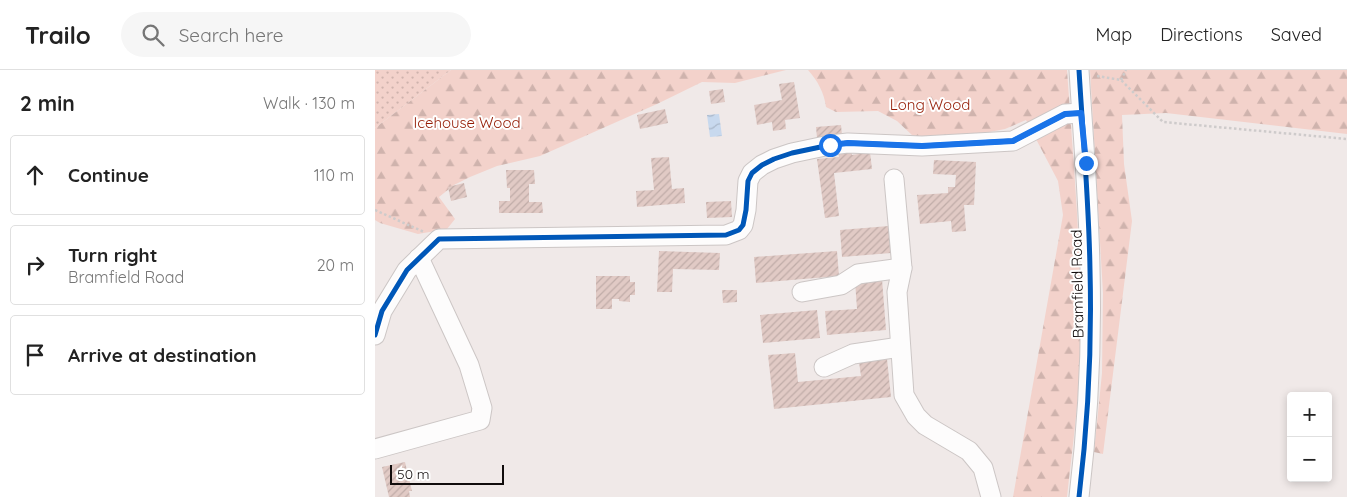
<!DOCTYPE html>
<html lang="en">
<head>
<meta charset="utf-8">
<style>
	body { margin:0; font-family:Quicksand,sans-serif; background:#f6f6f6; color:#222 }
	.controls { position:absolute; right:15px; bottom:15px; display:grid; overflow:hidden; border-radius:5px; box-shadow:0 2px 8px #0003 }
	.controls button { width:45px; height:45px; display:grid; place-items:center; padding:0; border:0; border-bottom:1px solid #e0e0e0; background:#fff; color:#222; font:25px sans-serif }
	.scale { position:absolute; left:15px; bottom:12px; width:114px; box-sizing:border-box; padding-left:5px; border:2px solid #110c0c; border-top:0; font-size:14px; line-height:18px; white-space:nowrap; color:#110c0c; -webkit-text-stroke:4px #fff; paint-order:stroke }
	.stop { position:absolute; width:15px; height:15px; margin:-11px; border:4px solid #1a73e8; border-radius:50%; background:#fff }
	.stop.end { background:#1a73e8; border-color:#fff; box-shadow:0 1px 5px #0008 }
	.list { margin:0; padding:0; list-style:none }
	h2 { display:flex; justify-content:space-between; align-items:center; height:65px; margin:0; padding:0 20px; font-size:21px }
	h2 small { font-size:16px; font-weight:400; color:#767676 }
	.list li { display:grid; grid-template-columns:32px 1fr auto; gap:15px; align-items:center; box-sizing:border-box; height:80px; margin:0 10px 10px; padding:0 10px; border:1px solid #e0e0e0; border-radius:5px }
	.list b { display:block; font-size:19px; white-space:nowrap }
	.list p { margin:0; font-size:16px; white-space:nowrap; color:#767676 }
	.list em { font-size:16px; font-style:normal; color:#767676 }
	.icon { flex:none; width:28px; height:28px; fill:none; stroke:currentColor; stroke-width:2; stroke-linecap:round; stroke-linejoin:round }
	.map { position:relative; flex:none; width:972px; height:427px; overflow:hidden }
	header { display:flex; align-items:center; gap:30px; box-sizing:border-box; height:70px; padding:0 25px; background:#fff; border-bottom:1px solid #e0e0e0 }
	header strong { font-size:24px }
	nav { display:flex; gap:28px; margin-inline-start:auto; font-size:18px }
	.search { width:350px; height:45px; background:#f6f6f6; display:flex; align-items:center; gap:12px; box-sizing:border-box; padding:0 18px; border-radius:28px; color:#767676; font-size:19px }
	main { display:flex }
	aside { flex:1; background:#fff }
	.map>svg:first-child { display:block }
	.grass { fill:url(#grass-dots) }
	.forest { fill:url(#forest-firs) }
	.water { fill:url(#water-waves) }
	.building { fill:url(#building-hatch) }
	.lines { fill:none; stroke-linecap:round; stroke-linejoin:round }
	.minor-casing { stroke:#ccc6c5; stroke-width:21 }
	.path { stroke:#cecbcb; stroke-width:2.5; stroke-dasharray:2.5 2.5; stroke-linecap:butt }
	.minor { stroke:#fdfcfc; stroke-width:19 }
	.cycleway-casing { stroke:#fff; stroke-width:8 }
	.cycleway { stroke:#0057b8; stroke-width:5 }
	.route { stroke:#1a73e8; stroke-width:6 }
	.labels { text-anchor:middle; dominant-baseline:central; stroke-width:4; stroke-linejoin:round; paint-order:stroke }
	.park-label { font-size:15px; fill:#941b04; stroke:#fff }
	.street-label { font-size:15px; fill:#110c0c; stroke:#fff }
</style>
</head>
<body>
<header>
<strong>Trailo</strong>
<div class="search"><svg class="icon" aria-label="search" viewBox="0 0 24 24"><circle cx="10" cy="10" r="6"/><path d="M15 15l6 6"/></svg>Search here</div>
<nav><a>Map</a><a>Directions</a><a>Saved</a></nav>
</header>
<main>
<aside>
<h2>2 min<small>Walk · 130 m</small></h2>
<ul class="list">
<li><svg class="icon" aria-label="ahead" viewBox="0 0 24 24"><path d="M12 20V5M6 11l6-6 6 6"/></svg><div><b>Continue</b></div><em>110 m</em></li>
<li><svg class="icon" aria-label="right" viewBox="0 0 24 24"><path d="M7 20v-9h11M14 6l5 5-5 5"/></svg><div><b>Turn right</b><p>Bramfield Road</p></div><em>20 m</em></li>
<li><svg class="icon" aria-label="arrive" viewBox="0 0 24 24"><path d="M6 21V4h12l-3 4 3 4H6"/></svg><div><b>Arrive at destination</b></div></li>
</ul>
</aside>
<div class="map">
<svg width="972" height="427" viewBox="0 0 972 427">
	<defs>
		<pattern id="grass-dots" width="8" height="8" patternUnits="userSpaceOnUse" patternTransform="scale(1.25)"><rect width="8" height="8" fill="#f3d2cb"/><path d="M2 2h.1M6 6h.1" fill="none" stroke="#cfb3ad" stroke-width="1.8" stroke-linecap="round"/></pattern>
		<pattern id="forest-firs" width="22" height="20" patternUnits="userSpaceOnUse" patternTransform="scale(1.25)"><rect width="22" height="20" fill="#f3d2cb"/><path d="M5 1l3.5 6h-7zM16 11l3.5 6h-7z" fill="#cfb3ad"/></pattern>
		<pattern id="water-waves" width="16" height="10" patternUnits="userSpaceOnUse" patternTransform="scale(1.25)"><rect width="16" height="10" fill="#c8d9ee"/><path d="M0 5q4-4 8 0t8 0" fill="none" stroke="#abb9cb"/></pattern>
		<pattern id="building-hatch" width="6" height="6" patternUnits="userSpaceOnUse" patternTransform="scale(1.25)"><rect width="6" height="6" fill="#e1cac5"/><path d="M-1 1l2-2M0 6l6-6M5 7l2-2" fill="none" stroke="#c0aca8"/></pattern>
	</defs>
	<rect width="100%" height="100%" fill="#f0e9e8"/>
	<!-- grass -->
	<polygon class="grass" points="0,0 76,0 0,58"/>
	<!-- forest -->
	<g class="forest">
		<polygon points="76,0 411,0 360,13 327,12 282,34 165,86 122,96 95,107 79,115 64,127 80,149 72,159 43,164 5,153 0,150 0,58"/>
		<path d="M433,0H692C698,87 706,174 706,261C706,316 698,372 692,427H638L688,145L683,111L651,50L630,59L594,66L549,68L537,65L522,51L503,41L461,42L451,37C449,23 443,11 433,0Z"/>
		<polygon points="715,0 972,0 972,64 791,43 747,45 749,94 757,151 728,384 719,382 727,303 728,223"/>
	</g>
	<!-- water -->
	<polygon class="water" points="344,44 347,66 335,67 332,45"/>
	<!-- building -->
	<g class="building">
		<polygon points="419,12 425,48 410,50 411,59 398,61 397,52 382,55 379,35 407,30 404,14"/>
		<polygon points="348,19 350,32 336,34 334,21"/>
		<polygon points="290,39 293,53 265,59 262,45"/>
		<polygon points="466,55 467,65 442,68 441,57"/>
		<polygon points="476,80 477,85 495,82 497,99 459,103 464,146 450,148 442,89 464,87 463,81"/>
		<polygon points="294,87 297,119 309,118 310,133 262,137 261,121 279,120 276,88"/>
		<polygon points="559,90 601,92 599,135 589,135 591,161 577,162 576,151 545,154 542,125 573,123 573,117 580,117 581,105 558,104"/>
		<polygon points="131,100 159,100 160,114 154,114 154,132 167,132 168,143 124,143 124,131 135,131 135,118 132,118"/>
		<polygon points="89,113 92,127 76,131 73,117"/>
		<polygon points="356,131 357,147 332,148 331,132"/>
		<polygon points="514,156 516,183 467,187 465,160"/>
		<polygon points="284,181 345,183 344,200 298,199 297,222 282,222"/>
		<polygon points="462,181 464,206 381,213 379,187"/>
		<polygon points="221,206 255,206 255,212 260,212 260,225 255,225 255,232 244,231 244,229 237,229 237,239 221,239"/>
		<polygon points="507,209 511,260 452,265 450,241 482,239 480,211"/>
		<polygon points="347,220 362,220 362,232 348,233"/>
		<polygon points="442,240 445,268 388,273 385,245"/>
		<polygon points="420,283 423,312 486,306 484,292 512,289 516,327 399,339 393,285"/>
		<polygon points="30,392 37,421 34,421 35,427 14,427 7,397"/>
	</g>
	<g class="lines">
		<defs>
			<g id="minor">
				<path d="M704,0C708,67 714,133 715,200C717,276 713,352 704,427"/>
				<polyline points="519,109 527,198 522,222 529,325 541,346 550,355 594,381 608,398 616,427"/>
				<polyline points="427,222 466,215 483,204 527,198"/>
				<polyline points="0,265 7,241 32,200 64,169 351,165 364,160 368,155 371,140 373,111 377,103 387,95 399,89 417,83 455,75 473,73 547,76 638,71 690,44 706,43"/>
				<polyline points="449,297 478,284 525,277"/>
				<polyline points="0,379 105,350 107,338 94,295 44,188"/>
			</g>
		</defs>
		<!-- minor casing -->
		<use href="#minor" class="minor-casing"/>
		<!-- path -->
		<g class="path">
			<polyline points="722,6 746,10 788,52 972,69"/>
			<polyline points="746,10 751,0"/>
			<polyline points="0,140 49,162"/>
		</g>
		<!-- minor -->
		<use href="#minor" class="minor"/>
		<defs>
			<g id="cycleway">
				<path d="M704,0C708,67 714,133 715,200C717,276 713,352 704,427"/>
				<polyline points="0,265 7,241 32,200 64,169 351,165 364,160 368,155 371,140 373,111 377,103 387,95 399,89 417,83 455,75 473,73 547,76 638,71 690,44 706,43"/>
			</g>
		</defs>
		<!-- cycleway casing -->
		<use href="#cycleway" class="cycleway-casing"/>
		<!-- cycleway -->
		<use href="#cycleway" class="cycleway"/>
	</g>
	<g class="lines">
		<!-- route -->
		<polyline class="route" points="455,75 473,73 547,76 638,71 690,44 706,43 711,93"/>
	</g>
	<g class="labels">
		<!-- park labels -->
		<g class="park-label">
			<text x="555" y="34">Long Wood</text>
			<text x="92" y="52">Icehouse Wood</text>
		</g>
		<!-- street labels -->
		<g class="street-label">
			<text transform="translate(702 214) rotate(-91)">Bramfield Road</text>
		</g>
	</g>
</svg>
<div class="controls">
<button>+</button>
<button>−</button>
</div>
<div class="scale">50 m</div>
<div class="stop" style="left:455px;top:75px"></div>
<div class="stop end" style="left:711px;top:93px"></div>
</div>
</main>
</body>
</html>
